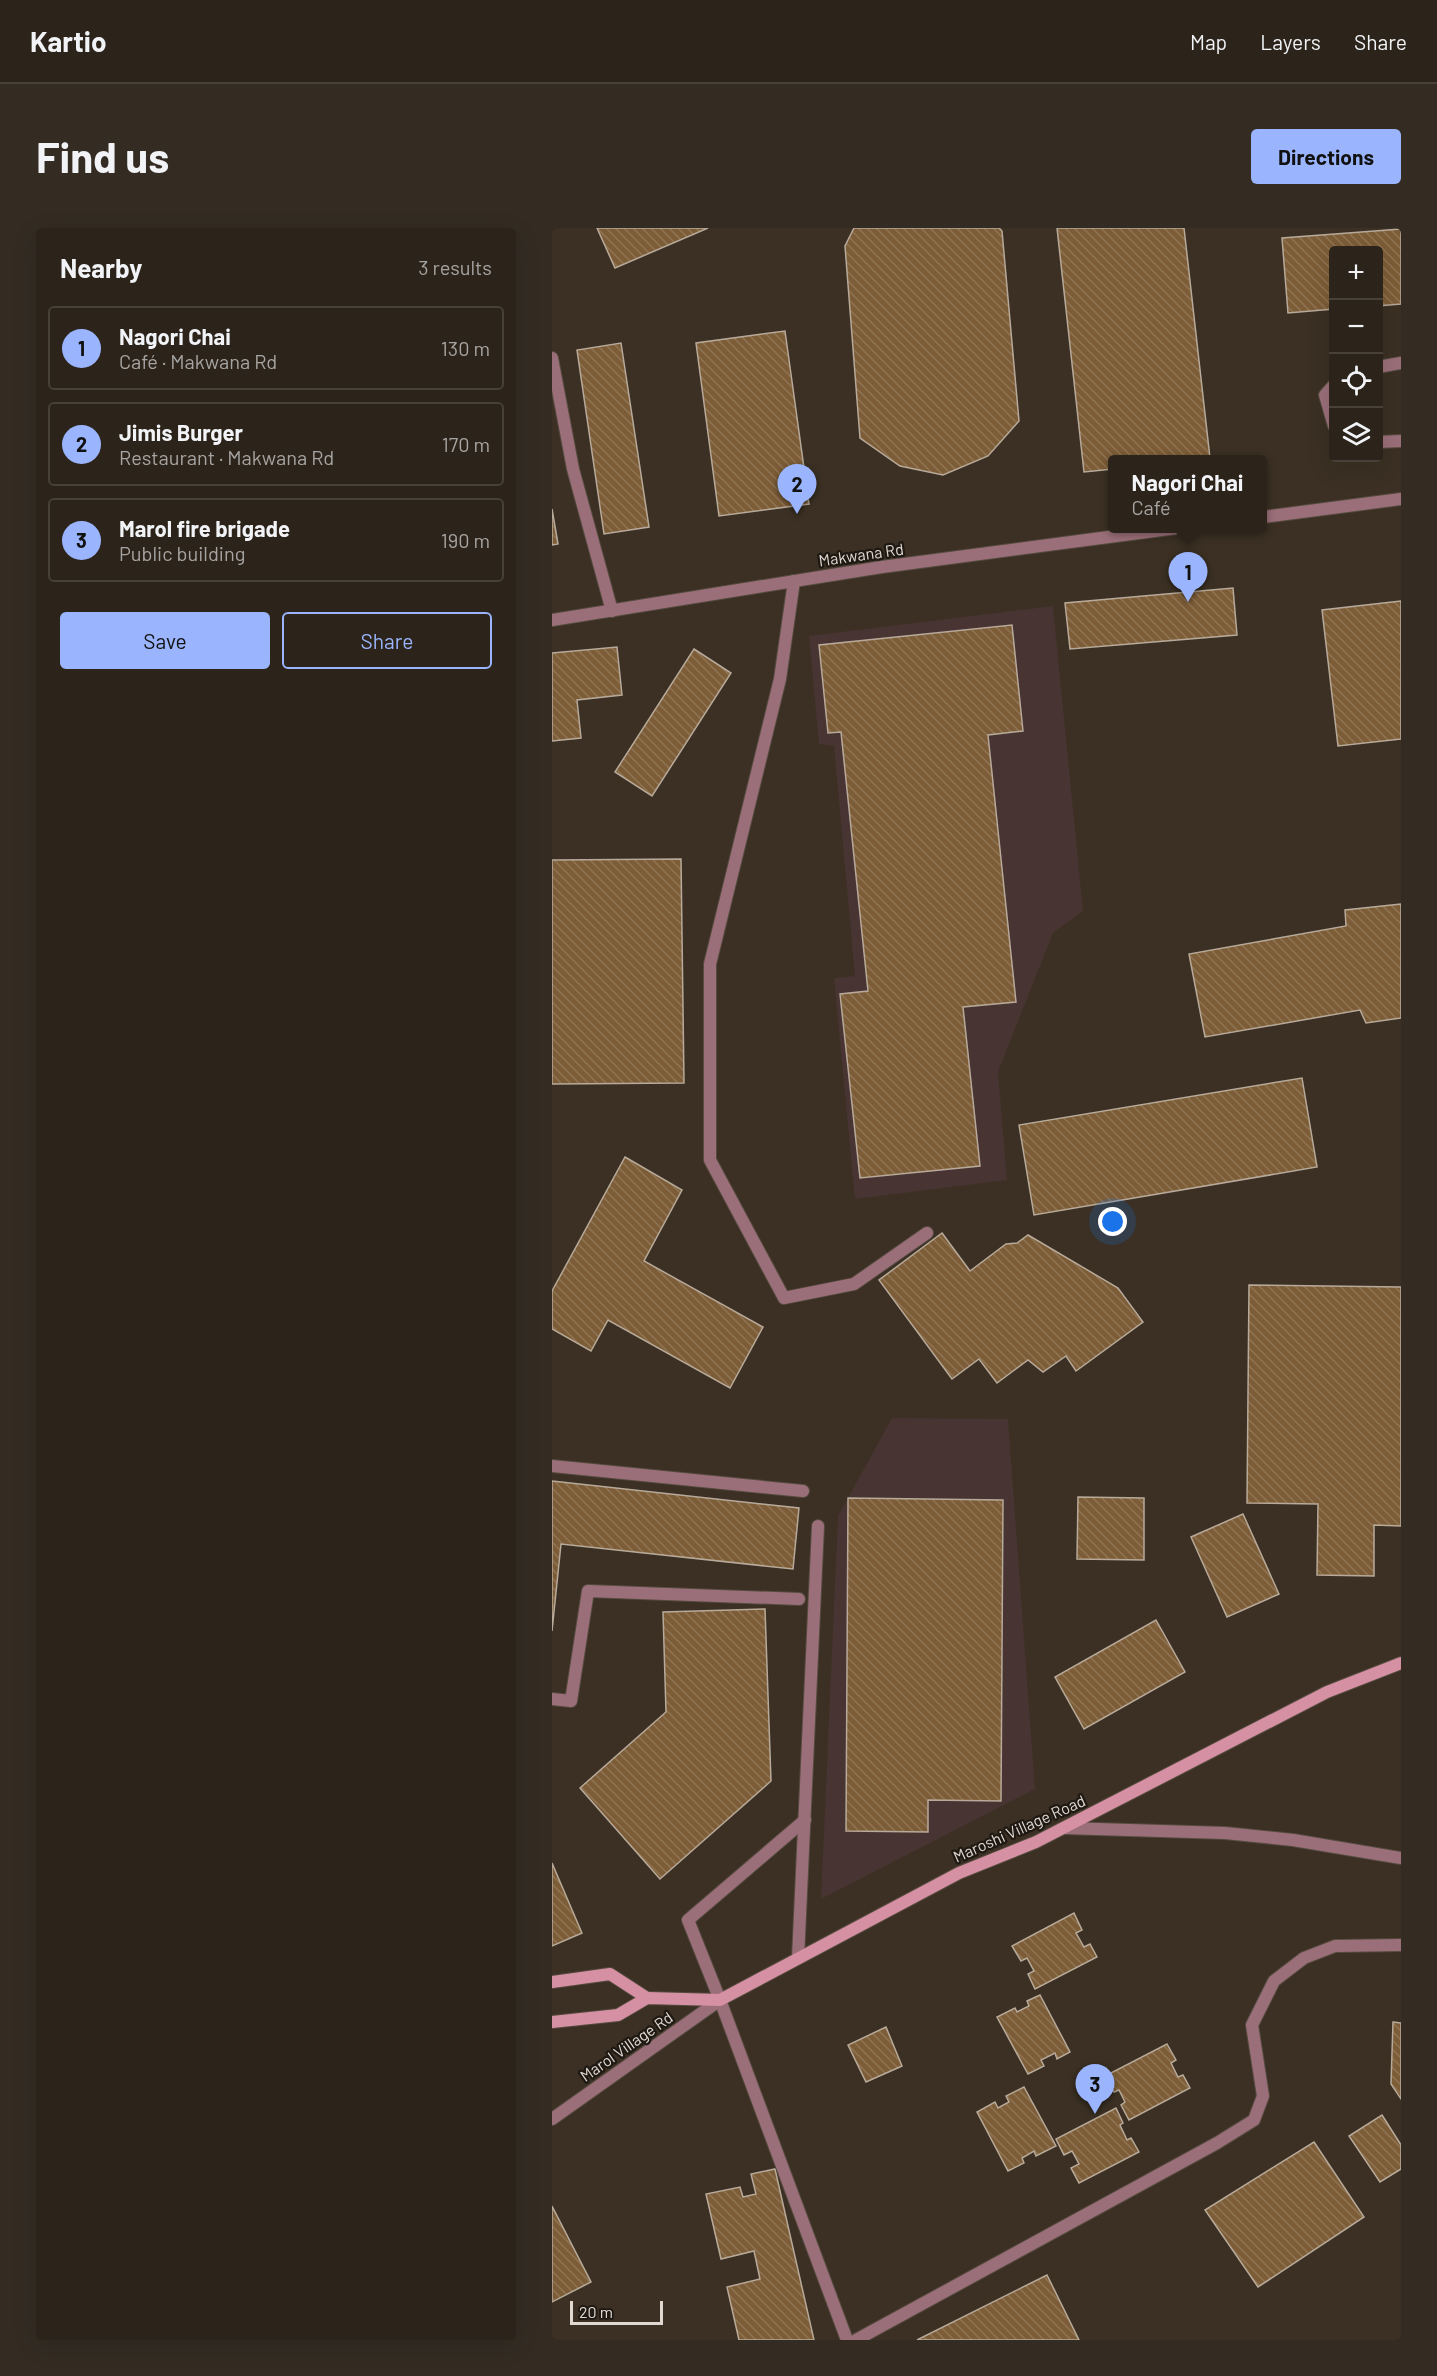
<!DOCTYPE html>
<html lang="en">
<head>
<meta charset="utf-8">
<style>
	body { margin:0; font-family:Barlow,sans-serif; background:#342c23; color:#f1f3f6 }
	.controls { position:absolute; right:18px; top:18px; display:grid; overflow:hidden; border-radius:6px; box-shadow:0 6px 24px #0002 }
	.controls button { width:54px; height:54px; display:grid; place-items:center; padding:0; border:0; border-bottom:2px solid #484139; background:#2c241a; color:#f1f3f6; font:30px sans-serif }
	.scale { position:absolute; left:18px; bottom:15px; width:93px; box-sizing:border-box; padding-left:6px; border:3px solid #e1d9d1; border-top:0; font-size:16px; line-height:21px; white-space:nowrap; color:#e1d9d1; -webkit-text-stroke:4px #1e1913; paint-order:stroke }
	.you { position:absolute; left:561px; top:994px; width:21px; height:21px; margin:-15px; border:4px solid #fff; border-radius:50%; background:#1a73e8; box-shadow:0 0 0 9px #1a73e833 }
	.badge { display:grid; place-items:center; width:39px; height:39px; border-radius:50%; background:#9ab5fd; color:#111; font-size:20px; font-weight:700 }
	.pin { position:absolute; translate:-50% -50px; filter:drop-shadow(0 2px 3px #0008) }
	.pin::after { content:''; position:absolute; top:32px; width:21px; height:18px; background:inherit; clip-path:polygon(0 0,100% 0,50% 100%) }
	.popup { position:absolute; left:556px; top:227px; width:159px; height:78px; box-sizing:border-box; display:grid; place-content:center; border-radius:6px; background:#2c241a; filter:drop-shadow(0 2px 4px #0005); font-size:20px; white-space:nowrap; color:#a6a4a2 }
	.popup b { font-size:22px; color:#f1f3f6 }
	.popup::after { content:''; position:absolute; left:50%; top:100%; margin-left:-12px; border:12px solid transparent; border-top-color:#2c241a }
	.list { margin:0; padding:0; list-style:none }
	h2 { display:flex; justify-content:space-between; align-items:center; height:78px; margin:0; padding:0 24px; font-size:26px }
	h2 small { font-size:20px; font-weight:400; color:#a6a4a2 }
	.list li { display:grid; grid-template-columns:39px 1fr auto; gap:18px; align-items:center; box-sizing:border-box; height:84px; margin:0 12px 12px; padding:0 12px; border:2px solid #484139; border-radius:6px }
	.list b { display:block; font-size:22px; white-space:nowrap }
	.list p { margin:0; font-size:20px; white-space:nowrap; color:#a6a4a2 }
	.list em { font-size:20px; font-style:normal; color:#a6a4a2 }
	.actions { display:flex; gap:12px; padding:18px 24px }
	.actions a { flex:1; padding:14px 0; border:2px solid #9ab5fd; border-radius:6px; text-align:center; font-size:21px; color:#9ab5fd }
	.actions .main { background:#9ab5fd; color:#111 }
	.icon { flex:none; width:33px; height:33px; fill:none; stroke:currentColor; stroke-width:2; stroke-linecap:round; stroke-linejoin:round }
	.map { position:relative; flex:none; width:849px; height:2112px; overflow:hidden; border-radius:6px }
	header { display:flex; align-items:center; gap:36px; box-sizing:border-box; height:84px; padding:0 30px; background:#2c241a; border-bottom:2px solid #484139 }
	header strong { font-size:28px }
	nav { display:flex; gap:33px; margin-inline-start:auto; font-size:21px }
	.intro { display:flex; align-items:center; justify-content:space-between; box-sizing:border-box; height:144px; padding:0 36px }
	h1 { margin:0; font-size:42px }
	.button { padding:15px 27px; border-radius:6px; background:#9ab5fd; color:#111; font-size:21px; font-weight:700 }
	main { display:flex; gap:36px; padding:0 36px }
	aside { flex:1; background:#2c241a; border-radius:6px; box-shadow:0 6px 24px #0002 }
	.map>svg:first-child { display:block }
	.commercial { fill:#483432 }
	.building { fill:url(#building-back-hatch); stroke:#b8aa9a; stroke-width:1.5 }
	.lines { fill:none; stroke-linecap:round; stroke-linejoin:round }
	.service-casing { stroke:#564b3f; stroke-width:14 }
	.minor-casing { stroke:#564b3f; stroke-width:14 }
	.tertiary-casing { stroke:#564b3f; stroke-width:14 }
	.secondary-casing { stroke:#564b3f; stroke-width:14 }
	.service { stroke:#9b6f7a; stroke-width:12 }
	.minor { stroke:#9b6f7a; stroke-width:12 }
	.tertiary { stroke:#9b6f7a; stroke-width:12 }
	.secondary { stroke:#d690a3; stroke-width:12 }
	.labels { text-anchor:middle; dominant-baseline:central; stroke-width:4.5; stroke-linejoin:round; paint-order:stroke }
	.street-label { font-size:16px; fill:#e1d9d1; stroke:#1e1913 }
</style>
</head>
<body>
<header>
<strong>Kartio</strong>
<nav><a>Map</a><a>Layers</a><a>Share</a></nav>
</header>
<div class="intro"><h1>Find us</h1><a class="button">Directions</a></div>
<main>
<aside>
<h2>Nearby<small>3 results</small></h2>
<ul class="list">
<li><span class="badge">1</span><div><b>Nagori Chai</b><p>Café · Makwana Rd</p></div><em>130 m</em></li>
<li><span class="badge">2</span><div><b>Jimis Burger</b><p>Restaurant · Makwana Rd</p></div><em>170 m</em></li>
<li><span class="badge">3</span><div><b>Marol fire brigade</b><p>Public building</p></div><em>190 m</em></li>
</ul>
<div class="actions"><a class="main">Save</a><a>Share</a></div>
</aside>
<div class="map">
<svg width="849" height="2112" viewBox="0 0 849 2112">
	<defs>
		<pattern id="building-back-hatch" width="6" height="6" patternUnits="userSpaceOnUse" patternTransform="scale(1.5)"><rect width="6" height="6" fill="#7d5d37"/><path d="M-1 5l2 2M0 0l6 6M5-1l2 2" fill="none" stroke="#8f7453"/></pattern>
	</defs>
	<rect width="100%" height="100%" fill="#3b3023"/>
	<!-- commercial -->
	<g class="commercial">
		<polygon points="501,378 531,683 501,705 446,844 455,952 303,971 282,750 303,748 282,518 267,516 257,408"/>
		<polygon points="340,1190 456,1191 483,1561 269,1671 286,1288"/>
	</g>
	<!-- building -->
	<g class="building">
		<polygon points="45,0 156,0 63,40"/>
		<polygon points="302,0 447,0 450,3 467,193 436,228 391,247 348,238 308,210 293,18"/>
		<polygon points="505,0 632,0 658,230 561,232 561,241 532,244"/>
		<polygon points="849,1 849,76 826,78 826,22 782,22 782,81 736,85 730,10"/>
		<polygon points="233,103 257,276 167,288 144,115"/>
		<polygon points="69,115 97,299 52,306 25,122"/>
		<polygon points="0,281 6,316 0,317"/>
		<polygon points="681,360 685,407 518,421 513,375"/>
		<polygon points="849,373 849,511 786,518 770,382"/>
		<polygon points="460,397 471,503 436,507 464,774 411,779 428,938 308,950 288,766 316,763 289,504 276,505 267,417"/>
		<polygon points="65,419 70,467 25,472 29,510 0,513 0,425"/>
		<polygon points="142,421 179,445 100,568 63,544"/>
		<polygon points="129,631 132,855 0,856 0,632"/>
		<polygon points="849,676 849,790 814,795 808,782 653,809 637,726 794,698 793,682"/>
		<polygon points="750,850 765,939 482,987 467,897"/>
		<polygon points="73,929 130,962 92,1033 211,1099 178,1160 56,1092 39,1123 0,1101 0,1063"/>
		<polygon points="390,1005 418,1043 454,1016 465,1015 476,1007 566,1060 591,1094 524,1143 514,1128 491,1144 476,1132 445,1155 427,1131 400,1151 327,1052"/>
		<polygon points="697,1057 849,1059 849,1298 822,1297 822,1348 765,1347 766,1276 695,1275"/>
		<polygon points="0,1253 247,1280 241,1341 9,1316 0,1403"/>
		<polygon points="526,1269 592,1270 592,1332 525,1331"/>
		<polygon points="296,1270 451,1272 449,1573 376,1572 376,1604 294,1603"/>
		<polygon points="691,1286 727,1366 675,1389 639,1309"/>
		<polygon points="213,1381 219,1553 108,1651 28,1560 114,1484 111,1384"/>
		<polygon points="604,1392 633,1444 532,1501 503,1449"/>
		<polygon points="0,1635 30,1705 0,1718"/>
		<polygon points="522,1685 530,1702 524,1705 532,1719 538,1716 545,1729 483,1761 476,1746 482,1743 475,1730 469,1733 460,1718"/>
		<polygon points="488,1767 518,1824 505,1831 503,1825 489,1832 492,1838 476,1846 445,1789 463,1780 465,1784 477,1778 475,1773"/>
		<polygon points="841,1794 849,1795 849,1871 839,1856"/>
		<polygon points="334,1799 350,1838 314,1854 296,1817"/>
		<polygon points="615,1816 624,1832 619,1835 626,1849 631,1847 638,1860 577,1892 569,1877 573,1874 567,1862 562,1864 553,1848"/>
		<polygon points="472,1859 504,1918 484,1928 482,1923 470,1930 472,1935 456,1943 425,1884 443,1874 446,1880 457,1874 454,1868"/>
		<polygon points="564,1880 571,1895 568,1897 575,1912 579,1910 587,1924 527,1955 519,1940 527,1936 520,1923 512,1927 504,1911"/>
		<polygon points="830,1887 849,1917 849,1941 828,1954 797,1908"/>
		<polygon points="762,1914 812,1989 706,2059 653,1982"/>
		<polygon points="223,1941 262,2112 187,2112 175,2059 208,2051 202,2023 169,2031 154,1966 188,1959 191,1969 204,1966 199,1946"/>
		<polygon points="0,1978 39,2054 0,2074"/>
		<polygon points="495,2047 527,2112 365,2112"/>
	</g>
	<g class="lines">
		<defs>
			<g id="service">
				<polyline points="826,139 849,135"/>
				<polyline points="782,157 773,167 782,198"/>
				<polyline points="826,214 849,213"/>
				<polyline points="242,353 228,451 158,736 158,932 232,1070 302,1056 375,1005"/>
				<polyline points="0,1238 251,1263"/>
				<polyline points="0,1471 19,1473 36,1363 247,1371"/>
				<polyline points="512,1600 673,1605 741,1612 849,1630"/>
				<polyline points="246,1730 266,1298"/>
				<polyline points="168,1772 136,1692 253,1592"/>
				<polyline points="304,2112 665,1915 702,1892 711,1868 700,1797 722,1753 752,1730 783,1718 849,1717"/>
			</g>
			<g id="minor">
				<polyline points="0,130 21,241 60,383"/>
				<polyline points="0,1891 168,1772 295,2112"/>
			</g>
			<g id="tertiary">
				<polyline points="711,289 849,271"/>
				<polyline points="0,392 330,339 625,300"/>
			</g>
			<g id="secondary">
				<polyline points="0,1754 58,1746 95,1770"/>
				<polyline points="0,1794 66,1787 95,1770 168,1772 407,1645 484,1614 775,1464 849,1435"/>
			</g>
		</defs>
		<!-- service casing -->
		<use href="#service" class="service-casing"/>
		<!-- minor casing -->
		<use href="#minor" class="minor-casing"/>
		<!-- tertiary casing -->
		<use href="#tertiary" class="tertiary-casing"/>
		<!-- secondary casing -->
		<use href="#secondary" class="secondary-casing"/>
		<!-- service -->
		<use href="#service" class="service"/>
		<!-- minor -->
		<use href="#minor" class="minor"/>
		<!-- tertiary -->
		<use href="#tertiary" class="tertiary"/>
		<!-- secondary -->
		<use href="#secondary" class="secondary"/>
	</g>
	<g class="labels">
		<!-- street labels -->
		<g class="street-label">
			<text transform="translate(309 326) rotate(-8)">Makwana Rd</text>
			<text transform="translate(467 1600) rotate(-24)">Maroshi Village Road</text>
			<text transform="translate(74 1818) rotate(-35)">Marol Village Rd</text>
		</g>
	</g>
</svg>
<div class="controls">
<button>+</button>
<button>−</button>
<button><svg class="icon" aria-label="locate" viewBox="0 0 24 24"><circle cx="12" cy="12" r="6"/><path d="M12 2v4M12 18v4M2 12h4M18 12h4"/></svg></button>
<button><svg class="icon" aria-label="layers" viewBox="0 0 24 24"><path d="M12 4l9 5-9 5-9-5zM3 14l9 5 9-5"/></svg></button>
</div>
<div class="scale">20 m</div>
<div class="you"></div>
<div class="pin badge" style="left:636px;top:374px">1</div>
<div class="popup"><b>Nagori Chai</b>Café</div>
<div class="pin badge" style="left:245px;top:286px">2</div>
<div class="pin badge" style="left:543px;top:1886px">3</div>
</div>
</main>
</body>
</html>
